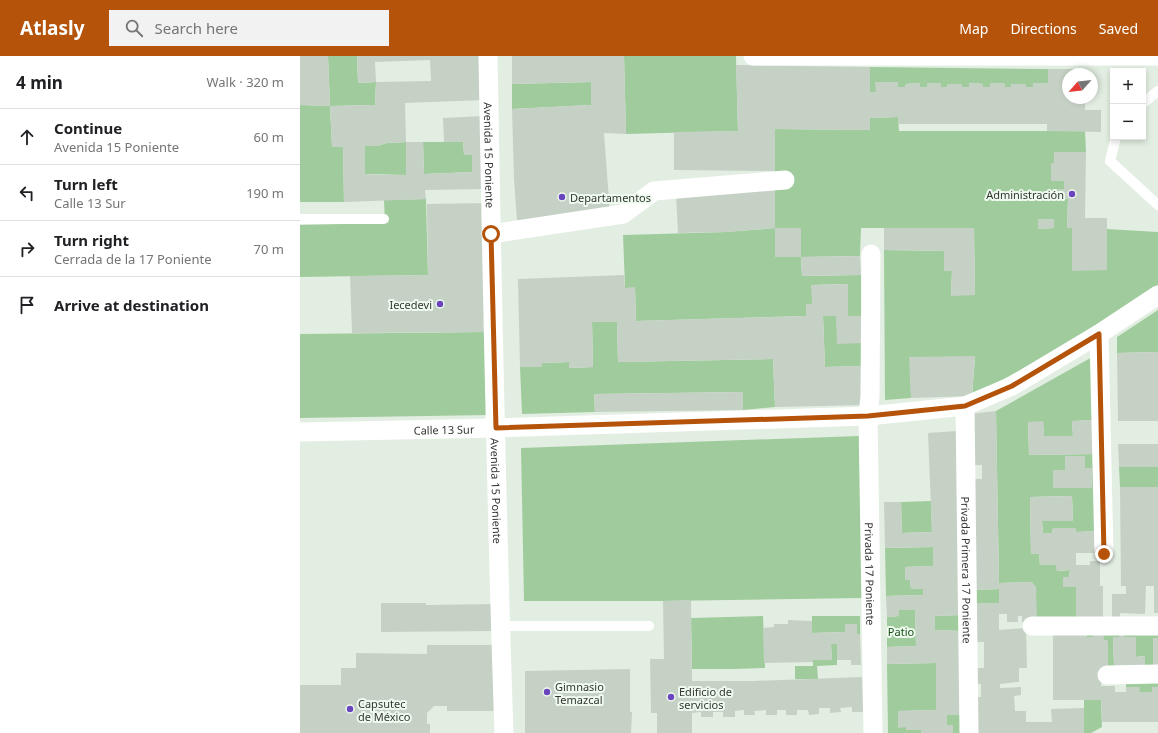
<!DOCTYPE html>
<html lang="en">
<head>
<meta charset="utf-8">
<style>
	body { margin:0; font-family:"Noto Sans",sans-serif; background:#f2f2f2; color:#202124 }
	.controls { position:absolute; right:12px; top:12px; display:grid; overflow:hidden; border-radius:0px; box-shadow:0 2px 6px #0003 }
	.controls button { width:36px; height:36px; display:grid; place-items:center; padding:0; border:0; border-bottom:1px solid #e0e0e0; background:#fff; color:#202124; font:20px sans-serif }
	.compass { position:absolute; left:762px; top:12px; width:36px; height:36px; border-radius:50%; background:#fff; box-shadow:0 2px 6px #0003; rotate:243deg }
	.stop { position:absolute; width:12px; height:12px; margin:-9px; border:3px solid #b45309; border-radius:50%; background:#fff }
	.stop.end { background:#b45309; border-color:#fff; box-shadow:0 1px 4px #0008 }
	.list { margin:0; padding:0; list-style:none }
	h2 { display:flex; justify-content:space-between; align-items:center; height:52px; margin:0; padding:0 16px; font-size:17px }
	h2 small { font-size:13px; font-weight:400; color:#757577 }
	.list li { display:grid; grid-template-columns:26px 1fr auto; gap:12px; align-items:center; box-sizing:border-box; height:56px; padding:0 16px; border-top:1px solid #e0e0e0 }
	.list b { display:block; font-size:15px; white-space:nowrap }
	.list p { margin:0; font-size:13px; white-space:nowrap; color:#757577 }
	.list em { font-size:13px; font-style:normal; color:#757577 }
	.icon { flex:none; width:22px; height:22px; fill:none; stroke:currentColor; stroke-width:2; stroke-linecap:round; stroke-linejoin:round }
	.map { position:relative; flex:none; width:858px; height:677px; overflow:hidden }
	header { display:flex; align-items:center; gap:24px; box-sizing:border-box; height:56px; padding:0 20px; background:#b45309; color:#fff }
	header strong { font-size:19px }
	nav { display:flex; gap:22px; margin-inline-start:auto; font-size:14px }
	.search { width:280px; height:36px; background:#f2f2f2; display:flex; align-items:center; gap:10px; box-sizing:border-box; padding:0 14px; border-radius:0px; color:#757577; font-size:15px }
	main { display:flex }
	aside { flex:1; background:#fff }
	.map>svg:first-child { display:block }
	.green { fill:#a0cc9d; fill-rule:evenodd }
	.building { fill:#c6d1c5; fill-rule:evenodd }
	.lines { fill:none; stroke-linecap:round; stroke-linejoin:round }
	.service { stroke:#fff; stroke-width:10 }
	.minor { stroke:#fff; stroke-width:19 }
	.route { stroke:#b45309; stroke-width:5 }
	.poi-dot { fill:#6b45be; stroke:#f0fbef; stroke-width:1.5 }
	.labels { text-anchor:middle; dominant-baseline:central; stroke-width:4; stroke-linejoin:round; paint-order:stroke }
	.street-label { font-size:11px; fill:#323632; stroke:#f0fbef }
	.poi-label { font-size:11px; fill:#323632; stroke:#f0fbef; text-anchor:start }
	.park-label { font-size:11px; fill:#144e15; stroke:#f0fbef }
</style>
</head>
<body>
<header>
<strong>Atlasly</strong>
<div class="search"><svg class="icon" aria-label="search" viewBox="0 0 24 24"><circle cx="10" cy="10" r="6"/><path d="M15 15l6 6"/></svg>Search here</div>
<nav><a>Map</a><a>Directions</a><a>Saved</a></nav>
</header>
<main>
<aside>
<h2>4 min<small>Walk · 320 m</small></h2>
<ul class="list">
<li><svg class="icon" aria-label="ahead" viewBox="0 0 24 24"><path d="M12 20V5M6 11l6-6 6 6"/></svg><div><b>Continue</b><p>Avenida 15 Poniente</p></div><em>60 m</em></li>
<li><svg class="icon" aria-label="left" viewBox="0 0 24 24"><path d="M17 20v-9H6M10 6l-5 5 5 5"/></svg><div><b>Turn left</b><p>Calle 13 Sur</p></div><em>190 m</em></li>
<li><svg class="icon" aria-label="right" viewBox="0 0 24 24"><path d="M7 20v-9h11M14 6l5 5-5 5"/></svg><div><b>Turn right</b><p>Cerrada de la 17 Poniente</p></div><em>70 m</em></li>
<li><svg class="icon" aria-label="arrive" viewBox="0 0 24 24"><path d="M6 21V4h12l-3 4 3 4H6"/></svg><div><b>Arrive at destination</b></div></li>
</ul>
</aside>
<div class="map">
<svg width="858" height="677" viewBox="0 0 858 677">
	<rect width="100%" height="100%" fill="#e3eee2"/>
	<!-- green -->
	<g class="green">
		<polygon points="28,0 57,0 58,27 76,26 75,49 30,50 32,91 43,91 44,146 0,146 0,49 30,50"/>
		<polygon points="324,0 436,0 438,75 326,78"/>
		<polygon points="570,11 748,13 748,27 733,31 726,31 725,28 711,28 711,31 705,31 704,27 690,27 690,31 683,31 683,28 669,27 669,31 662,31 662,28 648,28 647,31 641,31 627,27 627,31 620,31 620,27 606,28 605,31 598,31 598,26 576,26 576,36 570,36"/>
		<polygon points="291,26 291,49 212,53 212,28"/>
		<path d="M598,61L599,75H785L786,96H754V107L751,108V125H764V133H759V143H768L767,172H772V214H807V173L858,176V229C798,269 736,307 672,340L675,301H610L611,342L585,344L584,194L644,195V215H652L651,239H675L674,172H561L560,200L501,201L502,220L561,219L562,260H548L547,228L512,229V248L506,249V260L336,265L335,232H325V231L323,179L426,176L475,172V73L570,74V62ZM738,163H754V172L738,173ZM475,172H501V200L476,201Z"/>
		<polygon points="106,86 106,119 65,118 65,90 77,90 87,87"/>
		<polygon points="123,86 163,86 164,98 172,99 172,116 124,118"/>
		<polygon points="126,143 128,219 0,221 0,169 85,167 84,144"/>
		<polygon points="858,254 858,296 817,297 817,281"/>
		<polygon points="523,260 536,260 563,287 564,310 525,311"/>
		<polygon points="292,266 317,266 318,306 473,303 475,351 443,354 443,336 294,338 295,356 222,358 220,311 242,311 242,307 269,306 269,312 293,311"/>
		<polygon points="189,276 190,359 0,362 0,278"/>
		<polygon points="794,300 796,364 772,365 773,380 744,380 743,366 728,366 729,399 796,398 798,475 776,476 775,472 753,472 752,477 743,477 742,465 773,465 772,440 730,441 731,498 739,498 740,509 756,509 757,515 770,514 769,521 763,521 763,530 776,531 776,565 737,566 732,526 699,527 696,355"/>
		<polygon points="559,380 563,542 363,545 224,545 221,392"/>
		<polygon points="819,411 858,411 858,431 820,431"/>
		<polygon points="631,445 632,476 602,477 601,446"/>
		<polygon points="633,491 633,510 605,511 605,524 610,524 611,533 623,533 623,539 586,540 585,492"/>
		<polygon points="699,533 699,547 674,547 674,534"/>
		<polygon points="599,554 615,554 616,590 587,591 587,561 599,560"/>
		<polygon points="661,559 661,575 635,574 635,560"/>
		<polygon points="463,560 465,612 433,613 392,613 391,562"/>
		<polygon points="512,560 560,560 560,579 557,578 556,568 545,568 545,576 512,577"/>
		<polygon points="776,574 858,575 858,582 853,582 853,612 845,611 844,600 836,601 836,581 824,581 824,576 819,576 819,581 813,581 814,611 808,611 808,585 804,584 793,576 793,581 787,582"/>
		<polygon points="531,588 537,588 537,609 517,610 518,623 495,623 495,610 513,610 513,604 532,604"/>
		<polygon points="636,607 636,654 598,655 598,671 606,671 607,674 621,674 621,677 588,677 587,608"/>
		<polygon points="826,625 858,625 858,631 852,636 839,636 839,631 826,631"/>
		<polygon points="784,644 801,644 802,671 791,677 784,677"/>
		<polygon points="647,659 663,659 663,677 653,677 653,669 647,669"/>
	</g>
	<!-- building -->
	<g class="building">
		<path d="M0,0H28L30,50L75,49L76,26L131,25L130,4L75,6L76,26L58,27L57,0H183L184,44L105,47L106,86H123L124,118L172,116V99H164L163,86H144L143,62L184,60L186,133L125,134L126,143L44,146L43,91H32L30,50L0,49ZM106,86V119H84L65,118V90H77L87,87Z"/>
		<polygon points="212,0 324,0 326,78 304,77 310,158 217,165 214,123 212,53 291,49 291,26 212,28"/>
		<polygon points="436,9 570,11 570,36 576,36 575,26 598,26 598,31 605,31 606,28 620,27 620,31 627,31 627,27 641,27 641,31 647,31 648,28 662,28 662,31 669,31 669,27 683,28 683,31 690,31 690,27 704,27 705,31 711,31 711,28 726,28 726,31 733,31 733,27 748,27 748,13 786,13 786,18 768,18 768,42 785,42 785,54 801,54 801,76 747,75 747,68 598,68 598,61 570,62 570,74 475,73 475,115 374,114 374,76 438,75"/>
		<polygon points="754,96 786,96 785,162 807,162 807,214 772,215 772,172 767,172 768,143 759,143 758,133 764,133 764,125 751,125 751,107 754,107"/>
		<polygon points="475,133 475,172 426,176 378,177 376,137"/>
		<polygon points="186,147 189,276 52,277 50,220 128,219 127,148"/>
		<polygon points="738,163 754,163 754,172 738,173"/>
		<rect x="475" y="172" width="26" height="29"/>
		<polygon points="584,172 674,172 675,239 651,240 652,215 644,215 644,195 584,194"/>
		<polygon points="560,200 561,219 502,220 501,201"/>
		<polygon points="324,219 325,232 335,231 336,265 506,260 506,248 512,248 511,229 548,228 548,260 562,260 563,287 537,288 536,260 523,260 525,311 564,310 566,349 475,351 473,303 318,306 317,266 292,266 293,311 269,312 269,306 242,307 242,311 220,311 218,223"/>
		<polygon points="858,296 858,365 818,365 817,297"/>
		<polygon points="675,300 672,340 611,342 609,301"/>
		<polygon points="443,336 443,354 295,356 294,338"/>
		<polygon points="696,355 699,527 732,526 736,531 737,566 722,566 722,560 718,560 718,566 707,566 707,558 699,558 699,574 726,572 727,612 719,612 719,626 700,628 700,632 721,631 721,639 714,640 715,655 726,655 726,666 752,666 751,653 784,652 784,677 677,677 676,641 681,641 681,628 675,628 675,612 684,612 684,586 675,586 674,547 699,547 699,533 674,534 671,423 682,423 682,409 671,409 669,358"/>
		<polygon points="796,364 796,398 729,399 728,366 743,365 744,380 773,380 772,365"/>
		<polygon points="657,375 661,559 635,560 635,574 661,575 663,659 647,659 647,669 653,669 653,677 621,677 621,674 606,674 606,671 598,672 598,655 636,654 636,607 587,608 587,591 616,590 615,554 599,554 599,560 587,561 586,540 623,539 623,533 611,533 610,524 605,524 605,511 633,510 633,491 585,492 584,446 601,446 602,477 632,476 628,377"/>
		<polygon points="818,388 858,388 858,411 819,411"/>
		<polygon points="765,400 785,400 785,412 792,412 792,432 753,432 753,414 765,414"/>
		<polygon points="820,431 858,431 858,557 854,557 854,530 846,530 845,558 820,557 820,565 812,565 812,538 826,538 826,530 821,530"/>
		<polygon points="772,440 773,465 742,465 743,477 752,477 753,472 775,472 776,476 798,475 798,497 776,497 776,509 790,509 790,505 800,505 800,530 803,530 803,565 776,565 776,531 763,531 763,521 769,521 770,514 757,515 756,509 740,509 739,498 731,498 730,441"/>
		<polygon points="391,544 392,625 453,625 562,621 563,656 552,656 552,651 540,652 541,656 530,657 530,652 519,652 519,658 509,659 508,654 497,654 497,659 486,659 486,654 477,654 477,659 466,659 466,654 454,655 455,659 444,659 444,654 435,655 435,661 423,661 423,656 413,656 413,661 401,661 401,656 392,657 392,677 357,677 357,657 351,657 350,603 364,603 363,545"/>
		<polygon points="81,547 126,547 126,549 196,548 197,575 81,576"/>
		<polygon points="488,564 512,565 512,577 545,576 545,568 557,568 557,578 560,579 561,609 551,609 551,604 537,604 537,588 531,588 532,604 513,604 513,606 464,607 463,572 474,571 474,568 488,568"/>
		<polygon points="753,574 787,576 787,582 793,581 793,576 803,576 804,584 808,585 808,611 802,611 801,630 815,630 815,636 826,636 826,631 840,631 839,636 852,636 852,631 858,631 858,666 802,666 801,644 753,644"/>
		<polygon points="819,576 824,576 824,581 836,581 836,601 845,600 845,611 814,611 813,581 819,581"/>
		<rect x="853" y="582" width="5" height="30"/>
		<polygon points="127,589 193,589 194,655 147,655 147,650 134,650 127,657 127,668 130,668 130,677 0,677 0,629 41,629 41,612 56,612 56,597 127,598"/>
		<polygon points="330,613 330,656 332,656 331,677 225,677 225,615"/>
	</g>
	<g class="lines">
		<!-- service -->
		<g class="service">
			<polyline points="843,47 858,35"/>
			<polyline points="816,81 810,105 858,149"/>
			<polyline points="0,163 84,163"/>
			<polyline points="201,570 349,570"/>
		</g>
		<!-- minor -->
		<g class="minor">
			<path id="s1" d="M188,0C192,226 196,451 204,677"/>
			<polyline points="453,0 858,0"/>
			<polyline points="191,178 323,158 354,135 485,124"/>
			<path id="s2" d="M571,198L570,340L568,360L573,677"/>
			<polyline points="799,278 804,498"/>
			<path id="s3" d="M665,350L669,677"/>
			<path id="s4" d="M0,376L196,372L568,360L665,350L712,330L799,278L858,239"/>
			<polyline points="732,570 858,570"/>
			<polyline points="807,619 858,618"/>
		</g>
	</g>
	<g class="lines">
		<!-- route -->
		<polyline class="route" points="191,178 196,372 568,360 665,350 712,330 799,278 804,498"/>
	</g>
	<!-- markers -->
	<g class="poi-dot">
		<circle cx="772" cy="138" r="4"/>
		<circle cx="262" cy="141" r="4"/>
		<circle cx="140" cy="248" r="4"/>
		<circle cx="247" cy="636" r="4"/>
		<circle cx="371" cy="641" r="4"/>
		<circle cx="50" cy="653" r="4"/>
	</g>
	<g class="labels">
		<!-- street labels -->
		<g class="street-label">
			<text stroke="none"><textPath href="#s1" startOffset="99">Avenida 15 Poniente</textPath></text>
			<text stroke="none"><textPath href="#s4" startOffset="144">Calle 13 Sur</textPath></text>
			<text stroke="none"><textPath href="#s1" startOffset="435">Avenida 15 Poniente</textPath></text>
			<text stroke="none"><textPath href="#s3" startOffset="164">Privada Primera 17 Poniente</textPath></text>
			<text stroke="none"><textPath href="#s2" startOffset="320">Privada 17 Poniente</textPath></text>
		</g>
		<!-- poi labels -->
		<g class="poi-label">
			<text x="764" y="138" text-anchor="end">Administración</text>
			<text x="270" y="141">Departamentos</text>
			<text x="132" y="248" text-anchor="end">Iecedevi</text>
			<text x="255" y="630">Gimnasio<tspan x="255" dy="13">Temazcal</tspan></text>
			<text x="379" y="635">Edificio de<tspan x="379" dy="13">servicios</tspan></text>
			<text x="58" y="647">Capsutec<tspan x="58" dy="13">de México</tspan></text>
		</g>
		<!-- park labels -->
		<g class="park-label">
			<text x="601" y="575">Patio</text>
		</g>
	</g>
</svg>
<div class="controls">
<button>+</button>
<button>−</button>
</div>
<svg class="compass" viewBox="-18 -18 36 36"><path d="M0-13l5 13h-10z" fill="#e53935"/><path d="M0 13l5-13h-10z" fill="#757577"/></svg>
<div class="stop" style="left:191px;top:178px"></div>
<div class="stop end" style="left:804px;top:498px"></div>
</div>
</main>
</body>
</html>
